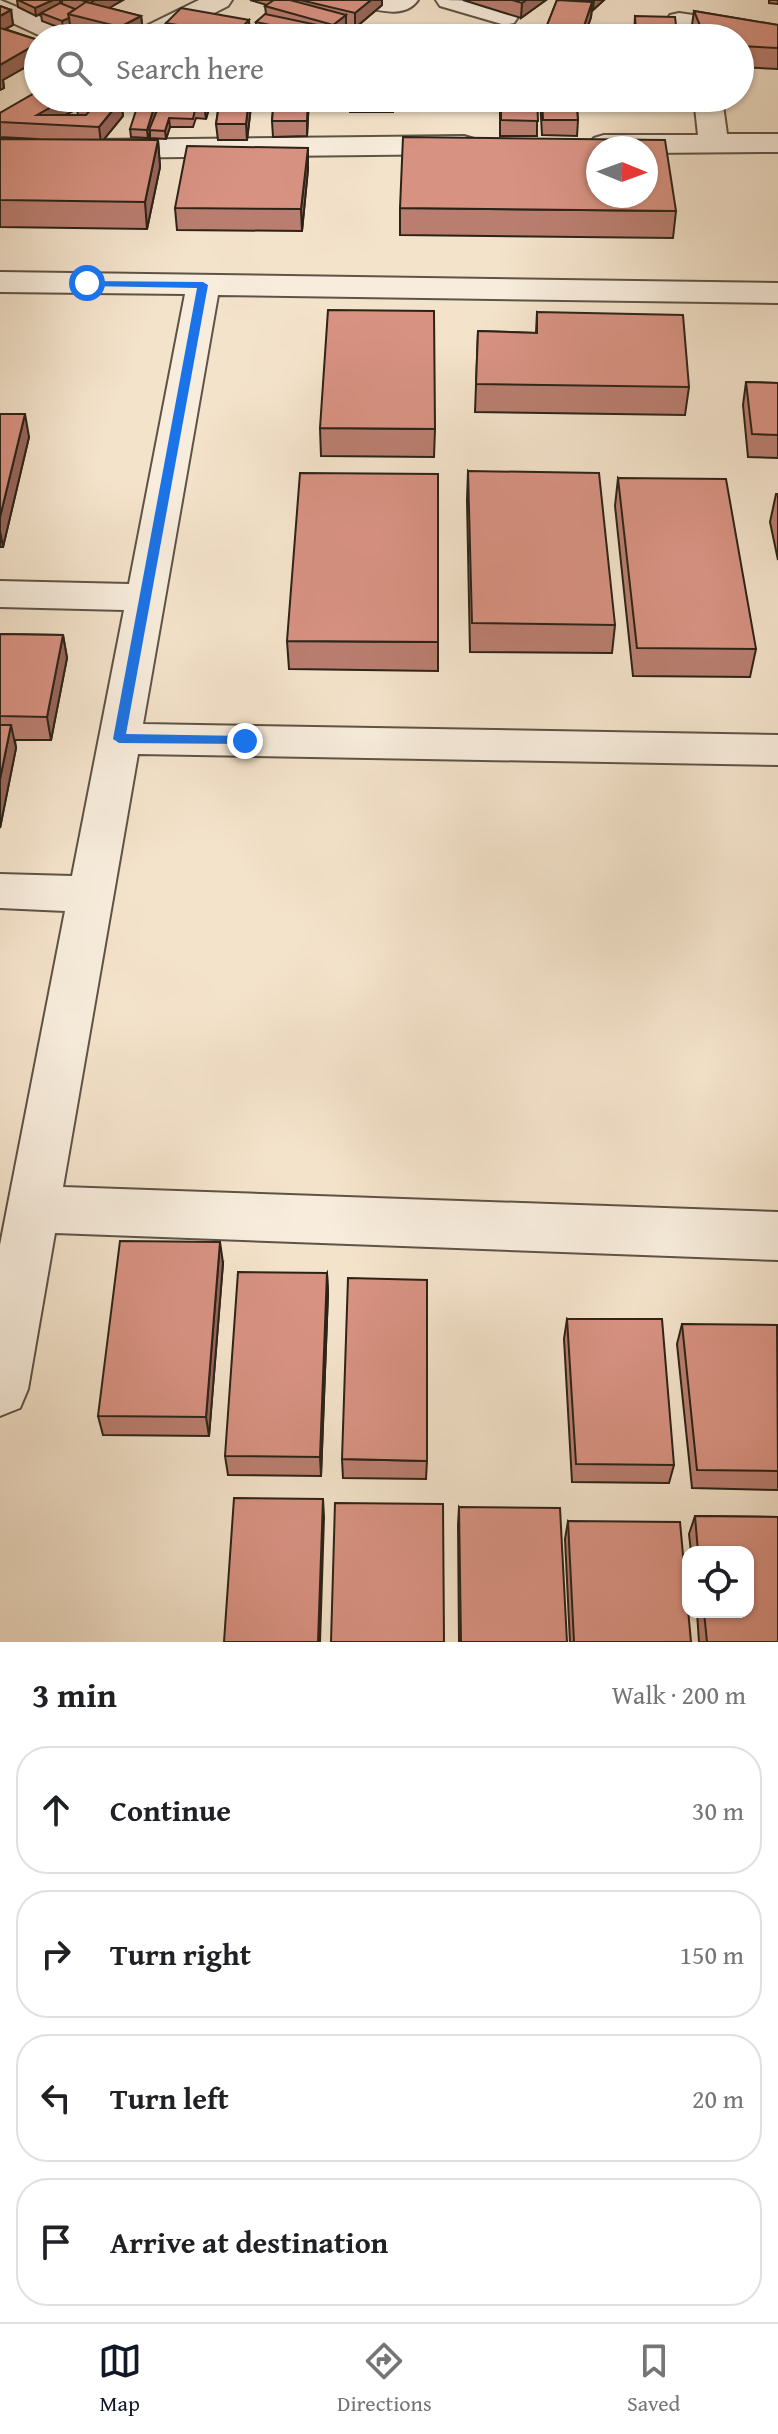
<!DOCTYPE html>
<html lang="en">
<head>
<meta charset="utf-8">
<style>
	body { margin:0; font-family:"Gentium Book Plus",serif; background:#f6f6f6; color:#202124 }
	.controls { position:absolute; right:24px; bottom:24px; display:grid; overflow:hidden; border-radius:16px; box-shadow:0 2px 6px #0004 }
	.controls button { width:72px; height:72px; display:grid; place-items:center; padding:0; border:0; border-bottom:2px solid #e0e0e0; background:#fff; color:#202124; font:40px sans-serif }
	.compass { position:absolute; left:586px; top:136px; width:72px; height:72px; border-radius:50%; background:#fff; box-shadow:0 2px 6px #0004; rotate:91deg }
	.stop { position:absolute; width:24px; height:24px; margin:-18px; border:6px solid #1a73e8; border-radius:50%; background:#fff }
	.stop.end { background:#1a73e8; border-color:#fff; box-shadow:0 2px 8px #0008 }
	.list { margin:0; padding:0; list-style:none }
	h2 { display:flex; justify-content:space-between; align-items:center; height:104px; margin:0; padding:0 32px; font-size:34px }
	h2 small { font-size:26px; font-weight:400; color:#757577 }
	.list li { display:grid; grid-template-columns:52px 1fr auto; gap:24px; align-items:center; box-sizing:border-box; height:128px; margin:0 16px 16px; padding:0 16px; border:2px solid #e0e0e0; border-radius:32px }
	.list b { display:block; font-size:30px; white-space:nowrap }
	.list em { font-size:26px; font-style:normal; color:#757577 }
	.icon { flex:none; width:44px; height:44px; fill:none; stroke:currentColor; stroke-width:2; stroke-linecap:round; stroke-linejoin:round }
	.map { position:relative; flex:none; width:778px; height:1642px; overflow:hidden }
	.search { position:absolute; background:#fff; box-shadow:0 2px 6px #0004; left:24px; right:24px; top:24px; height:88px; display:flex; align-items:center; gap:20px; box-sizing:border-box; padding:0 28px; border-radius:44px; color:#757577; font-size:30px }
	.sheet { height:680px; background:#fff }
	nav { display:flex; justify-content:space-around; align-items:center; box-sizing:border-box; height:112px; border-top:2px solid #e0e0e0; background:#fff; font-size:22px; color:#757577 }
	nav a { display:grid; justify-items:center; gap:4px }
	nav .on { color:#111827 }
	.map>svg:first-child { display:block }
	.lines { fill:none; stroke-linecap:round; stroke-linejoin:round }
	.minor-casing { stroke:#5e5344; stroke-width:4 }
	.minor { fill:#f8eddd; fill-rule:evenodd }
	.wall { fill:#ba7e70; stroke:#2c2317; stroke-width:2 }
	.shaded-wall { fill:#97665b; stroke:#2c2317; stroke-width:2 }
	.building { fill:#d89282; stroke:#2c2317; stroke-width:2; fill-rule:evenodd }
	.route { fill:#1a73e8 }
</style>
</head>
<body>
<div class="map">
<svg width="778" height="1642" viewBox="0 0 778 1642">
	<rect width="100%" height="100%" fill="#f4e3cb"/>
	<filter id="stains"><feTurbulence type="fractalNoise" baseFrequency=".0025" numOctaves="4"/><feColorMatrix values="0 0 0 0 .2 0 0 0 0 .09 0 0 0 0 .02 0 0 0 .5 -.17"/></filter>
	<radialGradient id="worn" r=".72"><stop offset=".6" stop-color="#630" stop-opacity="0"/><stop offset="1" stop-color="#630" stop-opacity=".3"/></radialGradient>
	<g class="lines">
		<defs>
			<g id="minor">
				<polygon points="0,0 77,32 81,38 45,38 0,17"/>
				<polygon points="199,0 232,0 228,6 165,38 130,38 134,32"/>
				<path d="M356,0H418C405,19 378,10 360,6Z"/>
				<path d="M436,0C457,0 505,0 518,17L514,23L505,25L440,6Z"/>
				<polygon points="679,13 778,27 778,43 670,27 666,21 670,15"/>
				<polygon points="694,98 722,98 727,134 778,134 778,152 646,153 646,148 598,148 598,151 589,144 594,138 604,135 698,135"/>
				<polygon points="464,136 474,139 479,145 474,151 464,154 0,159 0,141"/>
				<polygon points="0,272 778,283 778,303 218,295 143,724 778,735 778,765 138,754 63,1187 778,1212 778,1260 55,1233 28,1389 20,1408 0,1416 0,1245 65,911 0,908 0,874 72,876 124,610 0,607 0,581 129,584 185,294 0,292"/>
			</g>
		</defs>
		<!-- minor casing -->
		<use href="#minor" class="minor-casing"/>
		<!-- minor -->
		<use href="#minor" class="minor"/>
	</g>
	<!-- wall -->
	<g class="wall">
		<polygon points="17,0 60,0 60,3 62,4 62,0 123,0 109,8 141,16 143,31 129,38 107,38 70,29 70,25 63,29 42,21 41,14 36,16 18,7"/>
		<polygon points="250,0 382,0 382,5 355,28 346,26 346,30 341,34 341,38 259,38 256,37 256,22 266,14 265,6 267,5"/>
		<polygon points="463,0 546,0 521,18"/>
		<polygon points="557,0 604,0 593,10 592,9 591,17 584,38 545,38 546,28"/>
		<polygon points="769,0 778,0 778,4 769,3"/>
		<polygon points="0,6 11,10 13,25 5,29 38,40 38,68 31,66 31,64 3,80 4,88 0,90"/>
		<polygon points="694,11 778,25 778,69 740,67 740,38 694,38 691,32"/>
		<polygon points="635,16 677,34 676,38 634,38"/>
		<polygon points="166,23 250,35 247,38 167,38"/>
		<polygon points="38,98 71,98 73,111 66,115 78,115 76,103 121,100 123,116 103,140 158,140 160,167 147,229 0,227 0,139 37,139 0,137 0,113"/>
		<polygon points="220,98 252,98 247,140 218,140 216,124"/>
		<polygon points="274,98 309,98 307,136 273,137 272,121"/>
		<rect x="350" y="98" width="43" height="14"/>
		<rect x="500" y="98" width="37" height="38"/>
		<polygon points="540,98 576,98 578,120 577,136 542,135"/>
		<polygon points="210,101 210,105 206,119 196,118 193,127 170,127 166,139 150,138 150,132 148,138 131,137 130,129 159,103 154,119"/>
		<polygon points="308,169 302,231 177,230 175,208"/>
		<polygon points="400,208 676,211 673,238 400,235"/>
		<polygon points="537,312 689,387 685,415 475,412 478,331 536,333"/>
		<polygon points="746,382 778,383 778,458 748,457 743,405"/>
		<polygon points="0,414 29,437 3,547 0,547"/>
		<polygon points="320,428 435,429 434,457 321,456"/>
		<polygon points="468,471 615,625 612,653 470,652 467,500"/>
		<polygon points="618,478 756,649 750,677 633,676 615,506"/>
		<polygon points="776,494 778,494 778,560 770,522"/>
		<polygon points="0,634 63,635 67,658 51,740 15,740 16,748 0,828"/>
		<polygon points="287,641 438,642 438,671 289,669"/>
		<polygon points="223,1263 209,1436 103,1435 98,1416"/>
		<polygon points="327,1273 328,1293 321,1476 228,1475 225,1456"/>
		<polygon points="567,1319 674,1465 669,1483 572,1482 564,1339"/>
		<polygon points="682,1324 778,1332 778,1490 692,1488 677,1344"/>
		<polygon points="342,1459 427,1461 426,1479 343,1478"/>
		<polygon points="459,1507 567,1642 459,1642 458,1525"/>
		<polygon points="695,1516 778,1517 778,1642 699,1642 697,1612 748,1612 748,1552 691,1552 689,1534"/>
		<polygon points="568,1521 691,1642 570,1642 565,1539"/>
	</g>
	<!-- shaded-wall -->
	<g class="shaded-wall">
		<polygon points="53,0 60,0 60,5 36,16 35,8"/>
		<polygon points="95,0 123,0 92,18 90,3"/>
		<polygon points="371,0 382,0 382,5 355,28 355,13"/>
		<polygon points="526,0 546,0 521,18 522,3"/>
		<polygon points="594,0 604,0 593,10"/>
		<polygon points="592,2 591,17 584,38 581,38 582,32"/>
		<polygon points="11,10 13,25 0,32 0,16"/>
		<polygon points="346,15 346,30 341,34 341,38 332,38 334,37 333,25"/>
		<polygon points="141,16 143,31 129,38 121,38 120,27"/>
		<polygon points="69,18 70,25 63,29 62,21"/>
		<polygon points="249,20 250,35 247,38 234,38 234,35"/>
		<polygon points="38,43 38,54 29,51 31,64 3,80 4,88 0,90 0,65"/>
		<polygon points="67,98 71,98 73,111 49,124 37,115"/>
		<polygon points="157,98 158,98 159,103 148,138 147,130"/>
		<polygon points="209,98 210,98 210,105 206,119 205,111"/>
		<polygon points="249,98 252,98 247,140 246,124"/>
		<polygon points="308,98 309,98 307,136 307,121"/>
		<polygon points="121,100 123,116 101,143 99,127"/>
		<polygon points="169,118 170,127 166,139 165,131"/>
		<polygon points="158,140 160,167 147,229 145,202"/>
		<polygon points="308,148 308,169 302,231 301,209"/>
		<polygon points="25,414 29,437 3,547 0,531 0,517"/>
		<polygon points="63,635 67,658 51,740 47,717"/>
		<polygon points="11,725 16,748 0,828 0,779"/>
		<polygon points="220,1242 223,1263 209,1436 206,1417"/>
		<polygon points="327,1273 328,1293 321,1476 320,1457"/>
		<polygon points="323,1499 324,1517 320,1642 318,1642"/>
	</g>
	<!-- building -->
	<g class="building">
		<polygon points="18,0 53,0 35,8"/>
		<polygon points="81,0 95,0 90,3"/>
		<polygon points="274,0 290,0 346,15 333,25 265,6"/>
		<polygon points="300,0 371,0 355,13"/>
		<polygon points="512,0 526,0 522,3"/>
		<polygon points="557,0 592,2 582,32 546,28"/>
		<polygon points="86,2 141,16 120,27 68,14"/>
		<polygon points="60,3 75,9 68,14 69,18 62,21 41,13"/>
		<polygon points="0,6 11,10 0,16"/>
		<polygon points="181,8 249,20 234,35 166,23"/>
		<polygon points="694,11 778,25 778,48 740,46 740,38 705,38"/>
		<polygon points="265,14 341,30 332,38 329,38 256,22"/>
		<polygon points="635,16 675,17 677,34 636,33"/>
		<polygon points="0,28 38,40 38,43 0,65"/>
		<polygon points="62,30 85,38 50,38"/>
		<polygon points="38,45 38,54 29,51"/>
		<polygon points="38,91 38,98 67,98 37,115 86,115 94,106 76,103 80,98 105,98 121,100 99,127 0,122 0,113"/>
		<polygon points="140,98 157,98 147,130 130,129"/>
		<polygon points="162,98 209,98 205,111 195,110 193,119 169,118 165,131 149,130"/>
		<polygon points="220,98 249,98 246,124 216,124"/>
		<polygon points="274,98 308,98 307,121 272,121"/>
		<polygon points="501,98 537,98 538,121 501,120"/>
		<polygon points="542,98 576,98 578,120 543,120"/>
		<path d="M403,137L665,140L676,211L400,208ZM598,148H646V196H598Z"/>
		<polygon points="0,139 158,140 145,202 0,200"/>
		<polygon points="187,146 308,148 301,209 175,208"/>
		<polygon points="328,310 434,311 435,429 320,428"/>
		<polygon points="537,312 683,315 689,387 476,384 478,331 537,333"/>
		<polygon points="746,382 778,383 778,435 752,434"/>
		<polygon points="0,414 25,414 0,517"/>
		<polygon points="468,471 599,473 615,625 472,623"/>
		<polygon points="300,473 438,474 438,642 287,641"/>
		<polygon points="618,478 726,479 756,649 637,648"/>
		<polygon points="0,634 63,635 47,717 0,716"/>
		<polygon points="0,725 11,725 0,779"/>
		<polygon points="120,1241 220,1242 206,1417 98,1416"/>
		<polygon points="238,1272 327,1273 320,1457 225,1456"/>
		<polygon points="348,1278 427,1280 427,1461 342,1459"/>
		<polygon points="567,1319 662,1319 674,1465 576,1464"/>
		<polygon points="682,1324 777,1325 778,1471 697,1470"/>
		<polygon points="234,1498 323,1499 318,1642 224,1642"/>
		<polygon points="335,1503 443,1504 444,1642 331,1642"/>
		<polygon points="459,1507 560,1508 567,1642 461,1642"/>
		<polygon points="695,1516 778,1517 778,1642 707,1642 704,1612 748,1612 748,1552 698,1552"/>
		<polygon points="568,1521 680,1522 691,1642 574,1642"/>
	</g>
	<!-- route -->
	<polygon class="route" points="83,281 203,282 208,285 126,734 245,736 251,741 249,744 119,743 113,739 197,288 87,286"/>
	<rect width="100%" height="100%" filter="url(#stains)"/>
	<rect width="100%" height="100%" fill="url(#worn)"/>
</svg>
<div class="controls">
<button><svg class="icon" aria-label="locate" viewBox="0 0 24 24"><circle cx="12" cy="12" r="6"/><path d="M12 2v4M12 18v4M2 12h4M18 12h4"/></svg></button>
</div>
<svg class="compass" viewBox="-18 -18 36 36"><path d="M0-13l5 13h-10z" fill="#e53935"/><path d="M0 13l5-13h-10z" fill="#757577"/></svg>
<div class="stop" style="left:87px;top:283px"></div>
<div class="stop end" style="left:245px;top:741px"></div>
<div class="search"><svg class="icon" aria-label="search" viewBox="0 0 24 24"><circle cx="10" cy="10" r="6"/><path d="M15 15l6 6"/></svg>Search here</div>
</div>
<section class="sheet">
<h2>3 min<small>Walk · 200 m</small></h2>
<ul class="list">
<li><svg class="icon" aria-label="ahead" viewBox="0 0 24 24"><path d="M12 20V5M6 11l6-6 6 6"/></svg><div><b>Continue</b></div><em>30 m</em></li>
<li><svg class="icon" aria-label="right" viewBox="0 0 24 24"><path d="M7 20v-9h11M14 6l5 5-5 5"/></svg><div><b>Turn right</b></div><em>150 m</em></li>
<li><svg class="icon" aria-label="left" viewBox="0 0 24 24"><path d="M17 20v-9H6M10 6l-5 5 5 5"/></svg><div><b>Turn left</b></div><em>20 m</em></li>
<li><svg class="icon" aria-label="arrive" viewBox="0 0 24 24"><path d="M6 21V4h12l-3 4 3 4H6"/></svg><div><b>Arrive at destination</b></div></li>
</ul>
</section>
<nav>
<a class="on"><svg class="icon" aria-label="map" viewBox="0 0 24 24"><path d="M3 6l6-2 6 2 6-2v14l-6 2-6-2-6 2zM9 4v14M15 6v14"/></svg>Map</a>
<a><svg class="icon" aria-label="directions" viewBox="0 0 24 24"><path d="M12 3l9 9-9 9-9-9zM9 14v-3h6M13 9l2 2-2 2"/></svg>Directions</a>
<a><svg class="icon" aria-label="saved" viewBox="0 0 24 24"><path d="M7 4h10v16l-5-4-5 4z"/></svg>Saved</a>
</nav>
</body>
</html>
